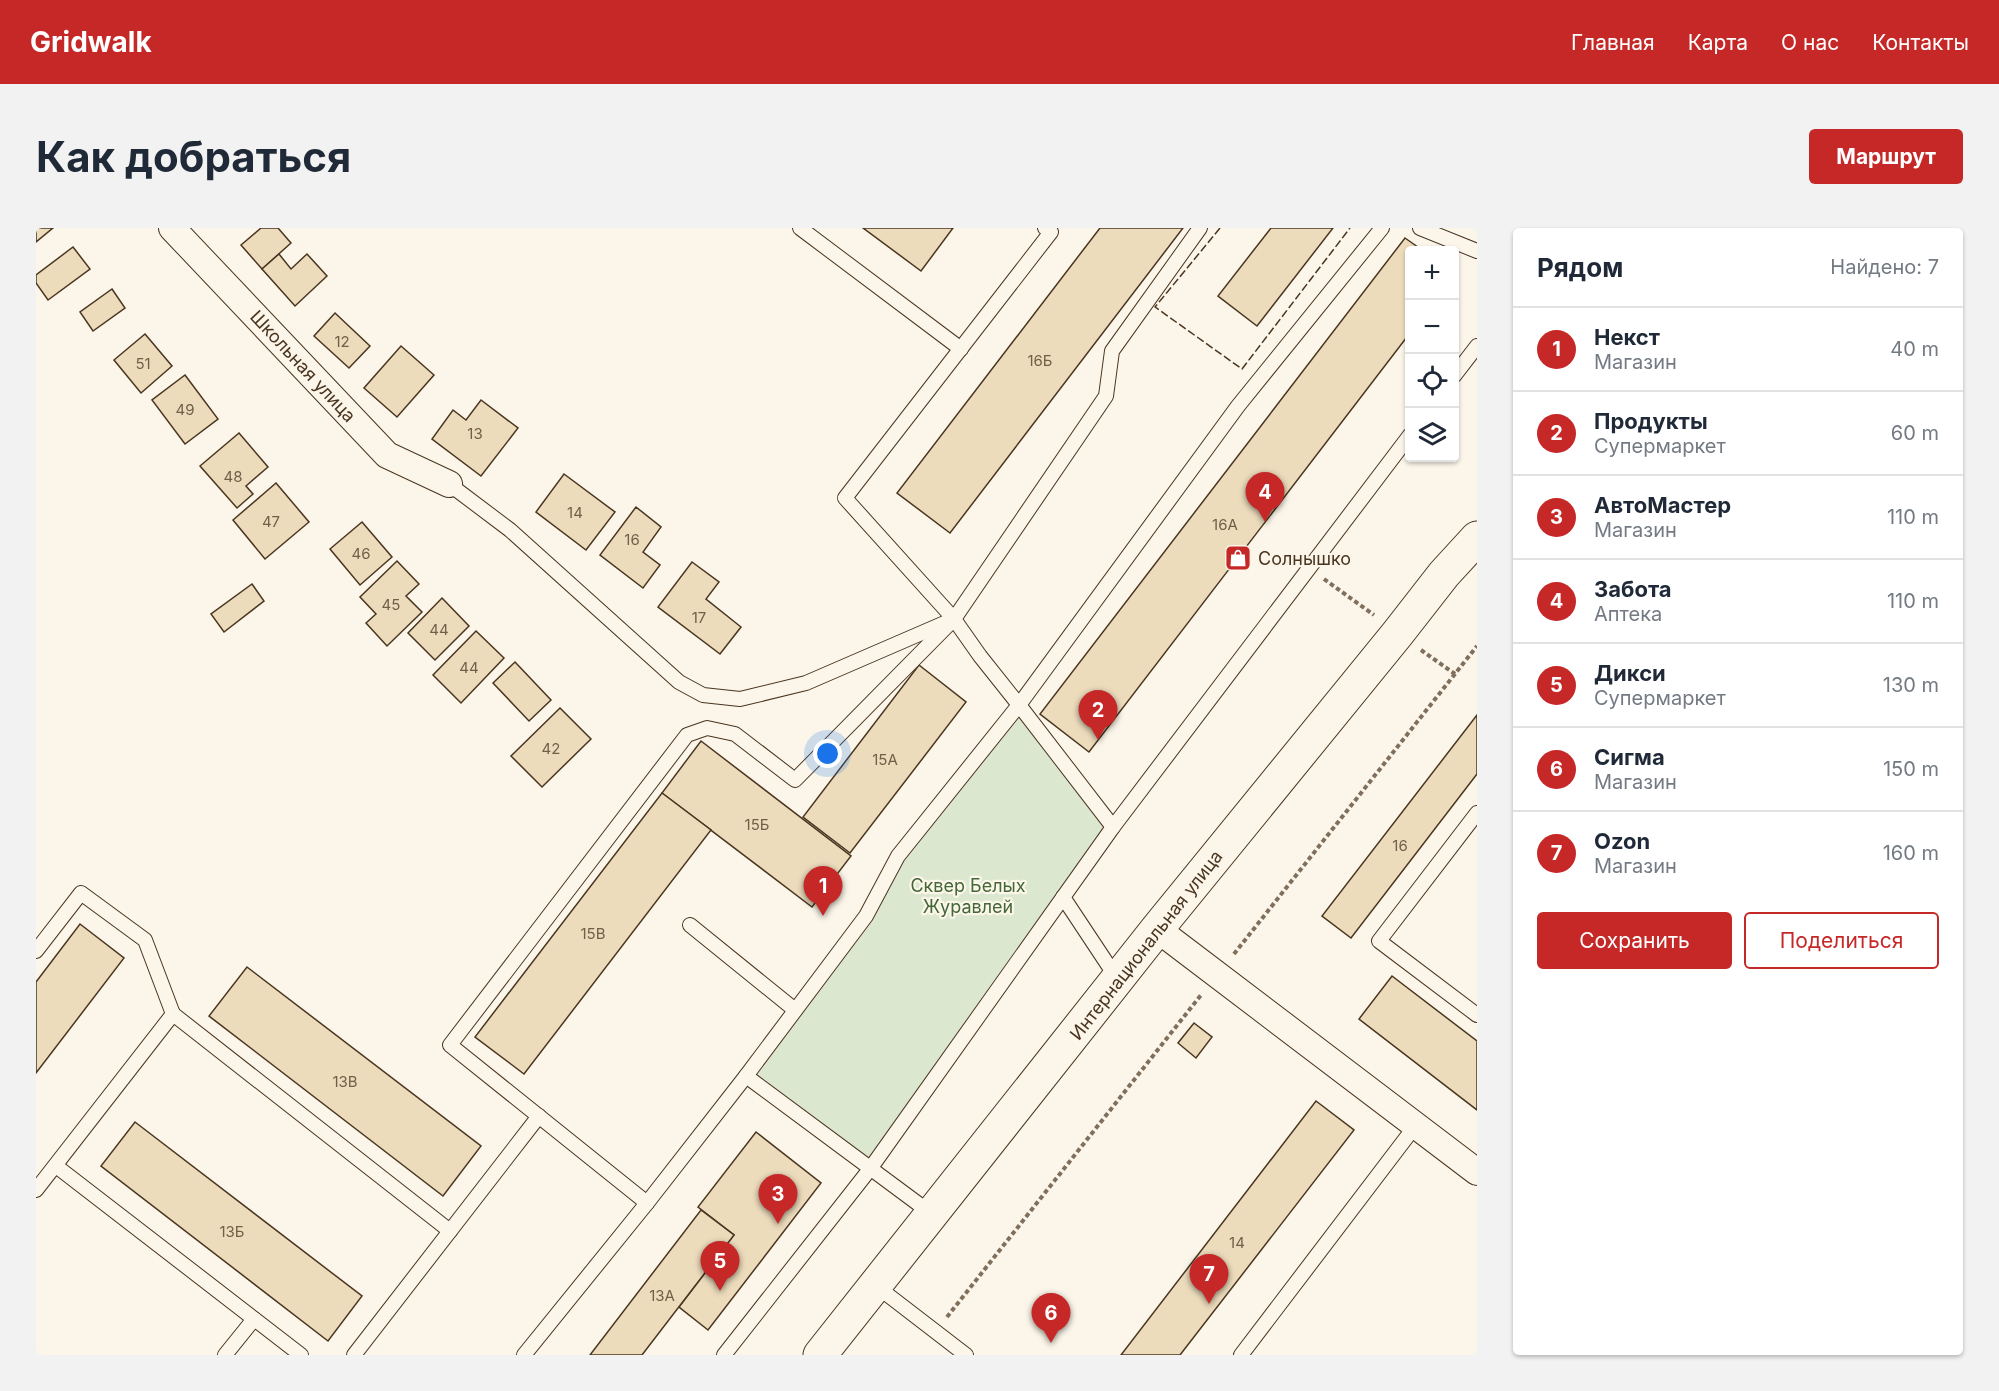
<!DOCTYPE html>
<html lang="ru">
<head>
<meta charset="utf-8">
<style>
	body { margin:0; font-family:Inter,sans-serif; background:#f2f2f3; color:#1f2937 }
	.controls { position:absolute; right:18px; top:18px; display:grid; overflow:hidden; border-radius:6px; box-shadow:0 2px 4px #0004 }
	.controls button { width:54px; height:54px; display:grid; place-items:center; padding:0; border:0; border-bottom:2px solid #e0e1e3; background:#fff; color:#1f2937; font:30px sans-serif }
	.you { position:absolute; left:792px; top:526px; width:21px; height:21px; margin:-15px; border:4px solid #fff; border-radius:50%; background:#1a73e8; box-shadow:0 0 0 9px #1a73e833 }
	.badge { display:grid; place-items:center; width:39px; height:39px; border-radius:50%; background:#c62828; color:#fff; font-size:20px; font-weight:700 }
	.pin { position:absolute; translate:-50% -50px; filter:drop-shadow(0 2px 3px #0008) }
	.pin::after { content:''; position:absolute; top:32px; width:21px; height:18px; background:inherit; clip-path:polygon(0 0,100% 0,50% 100%) }
	.list { margin:0; padding:0; list-style:none }
	h2 { display:flex; justify-content:space-between; align-items:center; height:78px; margin:0; padding:0 24px; font-size:26px }
	h2 small { font-size:20px; font-weight:400; color:#747a83 }
	.list li { display:grid; grid-template-columns:39px 1fr auto; gap:18px; align-items:center; box-sizing:border-box; height:84px; padding:0 24px; border-top:2px solid #e0e1e3 }
	.list b { display:block; font-size:22px; white-space:nowrap }
	.list p { margin:0; font-size:20px; white-space:nowrap; color:#747a83 }
	.list em { font-size:20px; font-style:normal; color:#747a83 }
	.actions { display:flex; gap:12px; padding:18px 24px }
	.actions a { flex:1; padding:14px 0; border:2px solid #c62828; border-radius:6px; text-align:center; font-size:21px; color:#c62828 }
	.actions .main { background:#c62828; color:#fff }
	.icon { flex:none; width:33px; height:33px; fill:none; stroke:currentColor; stroke-width:2; stroke-linecap:round; stroke-linejoin:round }
	.map { position:relative; flex:none; width:1441px; height:1127px; overflow:hidden; border-radius:6px }
	header { display:flex; align-items:center; gap:36px; box-sizing:border-box; height:84px; padding:0 30px; background:#c62828; color:#fff }
	header strong { font-size:28px }
	nav { display:flex; gap:33px; margin-inline-start:auto; font-size:21px }
	.intro { display:flex; align-items:center; justify-content:space-between; box-sizing:border-box; height:144px; padding:0 36px }
	h1 { margin:0; font-size:42px }
	.button { padding:15px 27px; border-radius:6px; background:#c62828; color:#fff; font-size:21px; font-weight:700 }
	main { display:flex; gap:36px; padding:0 36px }
	aside { flex:1; background:#fff; border-radius:6px; box-shadow:0 2px 4px #0004 }
	.map>svg:first-child { display:block }
	.green { fill:#dce7d0; stroke:#887966; stroke-width:1.5 }
	.building { fill:#ecdcbc; stroke:#4a3520; stroke-width:1.5 }
	.lines { fill:none; stroke-linecap:round; stroke-linejoin:round }
	.service-casing { stroke:#4a3520; stroke-width:16 }
	.minor-casing { stroke:#4a3520; stroke-width:28 }
	.secondary-casing { stroke:#4a3520; stroke-width:35 }
	.path { stroke:#7f6f5c; stroke-width:4; stroke-dasharray:4.5 3; stroke-linecap:butt }
	.service { stroke:#fbf6e9; stroke-width:14 }
	.minor { stroke:#fbf6e9; stroke-width:26 }
	.secondary { stroke:#fbf6e9; stroke-width:33 }
	.fence { stroke:#4a3520; stroke-width:1.5; stroke-dasharray:8 3; stroke-linecap:butt }
	.labels { text-anchor:middle; dominant-baseline:central; stroke-width:4.5; stroke-linejoin:round; paint-order:stroke }
	.number-label { font-size:15px; fill:#725f47 }
	.street-label { font-size:18px; fill:#4a3520; stroke:#fbf6e9 }
	.poi-label { font-size:18px; fill:#4a3520; stroke:#fbf6e9; text-anchor:start }
	.park-label { font-size:18px; fill:#436837; stroke:#fbf6e9 }
</style>
</head>
<body>
<header>
<strong>Gridwalk</strong>
<nav><a>Главная</a><a>Карта</a><a>О нас</a><a>Контакты</a></nav>
</header>
<div class="intro"><h1>Как добраться</h1><a class="button">Маршрут</a></div>
<main>
<div class="map">
<svg width="1441" height="1127" viewBox="0 0 1441 1127">
	<rect width="100%" height="100%" fill="#fbf6e9"/>
	<!-- green -->
	<polygon class="green" points="983,477 1077,599 834,941 710,848 830,688 862,628"/>
	<!-- building -->
	<g class="building">
		<polygon points="0,0 17,0 0,14"/>
		<polygon points="225,0 242,0 255,15 226,41 205,17"/>
		<polygon points="827,0 917,0 885,43"/>
		<polygon points="1064,0 1147,0 914,305 861,265"/>
		<polygon points="1235,0 1297,0 1221,98 1182,68"/>
		<polygon points="1369,10 1386,22 1374,22 1374,105 1053,524 1004,486"/>
		<polygon points="37,19 54,41 12,72 0,55 0,47"/>
		<polygon points="243,26 255,41 271,26 291,48 259,78 226,41"/>
		<polygon points="76,61 89,80 57,103 44,84"/>
		<polygon points="299,85 334,118 313,140 278,108"/>
		<polygon points="109,106 136,138 105,165 78,132"/>
		<polygon points="365,118 398,147 361,189 328,160"/>
		<polygon points="149,147 182,191 149,216 116,172"/>
		<polygon points="445,172 482,200 445,248 396,211 417,182 430,192"/>
		<polygon points="203,205 232,239 210,258 217,266 201,280 164,238"/>
		<polygon points="528,246 579,284 550,322 500,284"/>
		<polygon points="240,255 273,294 229,331 197,292"/>
		<polygon points="600,279 625,299 607,324 624,337 607,360 564,327"/>
		<polygon points="326,294 356,329 324,357 294,321"/>
		<polygon points="361,333 383,356 370,368 386,384 351,418 330,395 340,386 324,369"/>
		<polygon points="656,334 683,354 670,371 705,399 684,426 622,379"/>
		<polygon points="216,356 228,373 188,404 175,386"/>
		<polygon points="406,370 433,398 399,432 372,405"/>
		<polygon points="440,403 468,430 425,475 397,447"/>
		<polygon points="479,434 515,472 493,493 457,455"/>
		<polygon points="883,437 930,474 814,625 767,589"/>
		<polygon points="524,480 555,511 506,559 475,528"/>
		<polygon points="1441,487 1441,546 1315,710 1286,688"/>
		<polygon points="665,513 815,628 776,679 626,565"/>
		<polygon points="626,565 675,602 488,846 439,809"/>
		<polygon points="44,696 88,730 0,845 0,754"/>
		<polygon points="211,739 445,918 407,968 173,788"/>
		<polygon points="1356,748 1441,813 1441,882 1323,791"/>
		<polygon points="1158,795 1176,809 1160,830 1142,815"/>
		<polygon points="1280,873 1318,902 1144,1127 1085,1127"/>
		<polygon points="99,894 326,1068 292,1113 65,938"/>
		<polygon points="720,904 785,955 672,1102 643,1079 698,1007 662,979"/>
		<polygon points="665,982 698,1007 606,1127 554,1127"/>
	</g>
	<g class="lines">
		<defs>
			<g id="service">
				<polyline points="764,0 925,121"/>
				<polyline points="1009,0 1015,4 809,270 918,391 944,428 983,477 1202,178 1346,0"/>
				<polyline points="1384,0 1441,23"/>
				<polyline points="1418,148 1441,118"/>
				<polyline points="413,256 474,302 643,454 667,467 704,471 770,455 911,394"/>
				<polyline points="1441,585 1343,713 1441,787"/>
				<polyline points="1027,669 1082,752"/>
				<polyline points="654,697 759,782"/>
				<polyline points="0,723 45,665 109,712 137,786 0,962"/>
				<polyline points="137,786 414,1003"/>
				<polyline points="710,848 896,986"/>
				<polyline points="20,938 265,1127"/>
				<polyline points="611,975 414,817 651,507 671,500 699,506 759,552 918,391 1070,168 1076,123 1164,0"/>
				<polyline points="839,1057 930,1127"/>
				<polyline points="189,1127 218,1091"/>
				<polyline points="318,1127 503,888"/>
				<polyline points="488,1127 611,975 710,848 830,688 862,628 983,477 1077,599"/>
				<polyline points="688,1127 834,941 1077,599 1374,207"/>
				<polyline points="1205,1127 1380,897"/>
			</g>
			<g id="minor">
				<polyline points="136,0 351,227 413,256"/>
				<polyline points="1121,701 1441,944"/>
			</g>
			<polyline id="secondary" points="784,1127 1121,701 1362,405 1408,346 1441,310"/>
		</defs>
		<!-- service casing -->
		<use href="#service" class="service-casing"/>
		<!-- minor casing -->
		<use href="#minor" class="minor-casing"/>
		<!-- secondary casing -->
		<use href="#secondary" class="secondary-casing"/>
		<!-- path -->
		<g class="path">
			<polyline points="1288,351 1338,387"/>
			<polyline points="1385,422 1419,446"/>
			<polyline points="1198,726 1441,418"/>
			<polyline points="911,1089 1165,767"/>
		</g>
		<!-- service -->
		<use href="#service" class="service"/>
		<!-- minor -->
		<use href="#minor" class="minor"/>
		<!-- secondary -->
		<use href="#secondary" class="secondary"/>
		<!-- fence -->
		<polyline class="fence" points="1184,0 1119,79 1206,141 1314,0"/>
	</g>
	<!-- icons -->
	<defs>
		<symbol id="shop-square" viewBox="-11 -11 22 22"><rect x="-9" y="-9" width="18" height="18" rx="4" fill="#c62828" stroke="#fbf6e9"/><path d="M-5-2.5h2.3a2.7 3.5 0 0 1 5.4 0H5L5.5 6h-11ZM-1.5-2.5h3a1.5 2.3 0 0 0-3 0Z" fill="#fff"/></symbol>
	</defs>
	<g fill-rule="evenodd">
		<use href="#shop-square" x="1187" y="315" width="30" height="30"/>
	</g>
	<g class="labels">
		<!-- number labels -->
		<g class="number-label">
			<text x="306" y="113">12</text>
			<text x="1004" y="132">16Б</text>
			<text x="107" y="135">51</text>
			<text x="149" y="181">49</text>
			<text x="439" y="205">13</text>
			<text x="197" y="248">48</text>
			<text x="539" y="284">14</text>
			<text x="235" y="293">47</text>
			<text x="1189" y="296">16А</text>
			<text x="596" y="311">16</text>
			<text x="325" y="325">46</text>
			<text x="355" y="376">45</text>
			<text x="663" y="389">17</text>
			<text x="403" y="401">44</text>
			<text x="433" y="439">44</text>
			<text x="515" y="520">42</text>
			<text x="849" y="531">15А</text>
			<text x="721" y="596">15Б</text>
			<text x="1364" y="617">16</text>
			<text x="557" y="705">15В</text>
			<text x="309" y="853">13В</text>
			<text x="196" y="1003">13Б</text>
			<text x="1201" y="1014">14</text>
			<text x="626" y="1067">13А</text>
		</g>
		<!-- street labels -->
		<g class="street-label">
			<text transform="translate(267 138) rotate(47)">Школьная улица</text>
			<text transform="translate(1110 717) rotate(-52)">Интернациональная улица</text>
		</g>
		<!-- poi labels -->
		<g class="poi-label">
			<text x="1222" y="330">Солнышко</text>
		</g>
		<!-- park labels -->
		<g class="park-label">
			<text x="932" y="657">Сквер Белых<tspan x="932" dy="21">Журавлей</tspan></text>
		</g>
	</g>
</svg>
<div class="controls">
<button>+</button>
<button>−</button>
<button><svg class="icon" aria-label="locate" viewBox="0 0 24 24"><circle cx="12" cy="12" r="6"/><path d="M12 2v4M12 18v4M2 12h4M18 12h4"/></svg></button>
<button><svg class="icon" aria-label="layers" viewBox="0 0 24 24"><path d="M12 4l9 5-9 5-9-5zM3 14l9 5 9-5"/></svg></button>
</div>
<div class="you"></div>
<div class="pin badge" style="left:787px;top:688px">1</div>
<div class="pin badge" style="left:1062px;top:512px">2</div>
<div class="pin badge" style="left:742px;top:996px">3</div>
<div class="pin badge" style="left:1229px;top:294px">4</div>
<div class="pin badge" style="left:684px;top:1063px">5</div>
<div class="pin badge" style="left:1015px;top:1115px">6</div>
<div class="pin badge" style="left:1173px;top:1076px">7</div>
</div>
<aside>
<h2>Рядом<small>Найдено: 7</small></h2>
<ul class="list">
<li><span class="badge">1</span><div><b>Некст</b><p>Магазин</p></div><em>40 m</em></li>
<li><span class="badge">2</span><div><b>Продукты</b><p>Супермаркет</p></div><em>60 m</em></li>
<li><span class="badge">3</span><div><b>АвтоМастер</b><p>Магазин</p></div><em>110 m</em></li>
<li><span class="badge">4</span><div><b>Забота</b><p>Аптека</p></div><em>110 m</em></li>
<li><span class="badge">5</span><div><b>Дикси</b><p>Супермаркет</p></div><em>130 m</em></li>
<li><span class="badge">6</span><div><b>Сигма</b><p>Магазин</p></div><em>150 m</em></li>
<li><span class="badge">7</span><div><b>Ozon</b><p>Магазин</p></div><em>160 m</em></li>
</ul>
<div class="actions"><a class="main">Сохранить</a><a>Поделиться</a></div>
</aside>
</main>
</body>
</html>
